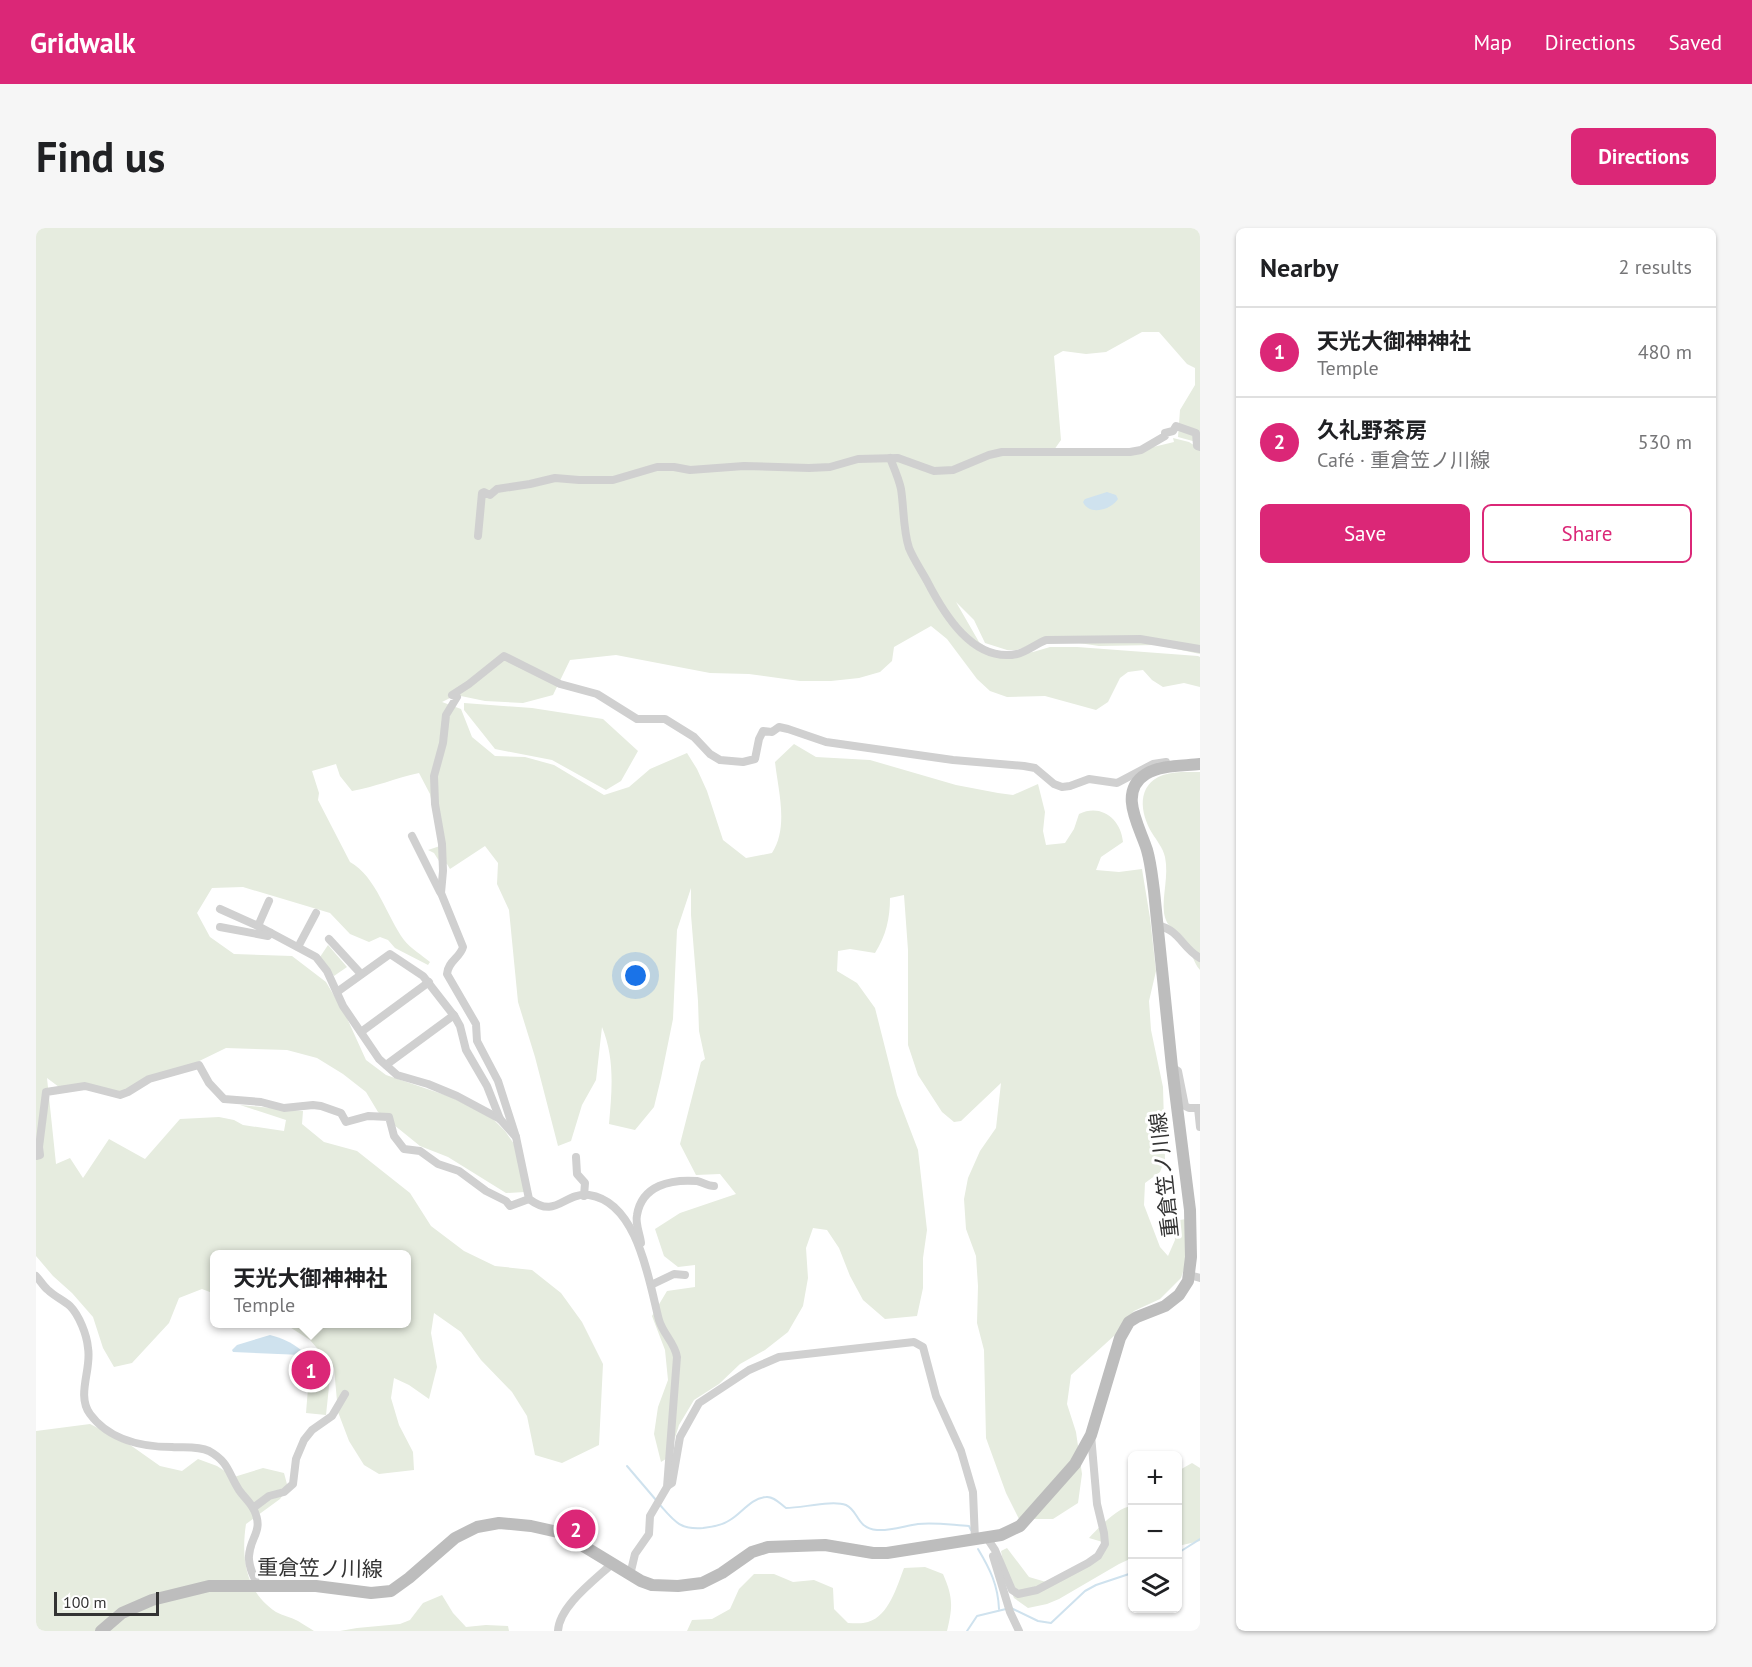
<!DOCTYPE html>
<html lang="en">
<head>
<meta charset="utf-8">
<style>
	body { margin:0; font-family:"PT Sans","Noto Sans JP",sans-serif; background:#f6f6f6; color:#202124 }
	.controls { position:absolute; right:18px; bottom:18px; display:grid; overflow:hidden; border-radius:9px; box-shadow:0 2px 4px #0004 }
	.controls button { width:54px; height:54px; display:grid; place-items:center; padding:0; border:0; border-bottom:2px solid #e0e0e0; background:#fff; color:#202124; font:30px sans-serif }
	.scale { position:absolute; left:18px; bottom:15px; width:105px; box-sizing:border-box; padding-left:6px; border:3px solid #333; border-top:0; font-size:16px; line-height:21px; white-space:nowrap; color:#333; -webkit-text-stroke:4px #fff; paint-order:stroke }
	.you { position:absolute; left:600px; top:748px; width:21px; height:21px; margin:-15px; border:4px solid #fff; border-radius:50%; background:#1a73e8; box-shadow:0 0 0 9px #1a73e833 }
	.badge { display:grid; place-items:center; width:39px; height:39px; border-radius:50%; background:#db2777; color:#fff; font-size:20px; font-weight:700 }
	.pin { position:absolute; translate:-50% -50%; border:3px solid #fff; box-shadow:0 2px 6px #0006 }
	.popup { position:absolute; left:174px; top:1022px; width:201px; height:78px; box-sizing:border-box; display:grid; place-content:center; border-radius:9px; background:#fff; filter:drop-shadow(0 2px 4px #0005); font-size:20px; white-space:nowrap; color:#757577 }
	.popup b { font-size:22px; color:#202124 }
	.popup::after { content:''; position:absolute; left:50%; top:100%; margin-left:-12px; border:12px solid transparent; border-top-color:#fff }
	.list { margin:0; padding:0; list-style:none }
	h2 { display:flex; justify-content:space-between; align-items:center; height:78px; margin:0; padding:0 24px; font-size:26px }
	h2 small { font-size:20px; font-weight:400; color:#757577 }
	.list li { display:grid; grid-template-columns:39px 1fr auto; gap:18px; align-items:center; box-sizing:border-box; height:90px; padding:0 24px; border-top:2px solid #e0e0e0 }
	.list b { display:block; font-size:22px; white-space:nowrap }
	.list p { margin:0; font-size:20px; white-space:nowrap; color:#757577 }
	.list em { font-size:20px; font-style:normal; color:#757577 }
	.actions { display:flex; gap:12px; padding:18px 24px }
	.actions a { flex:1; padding:14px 0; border:2px solid #db2777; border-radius:9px; text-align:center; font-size:21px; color:#db2777 }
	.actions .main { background:#db2777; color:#fff }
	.icon { flex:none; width:33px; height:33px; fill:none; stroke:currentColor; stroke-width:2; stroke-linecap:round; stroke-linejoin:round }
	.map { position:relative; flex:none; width:1164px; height:1403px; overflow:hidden; border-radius:9px }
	header { display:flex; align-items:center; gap:36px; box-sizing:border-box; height:84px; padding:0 30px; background:#db2777; color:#fff }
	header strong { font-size:28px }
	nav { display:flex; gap:33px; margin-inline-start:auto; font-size:21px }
	.intro { display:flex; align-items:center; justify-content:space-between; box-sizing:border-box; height:144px; padding:0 36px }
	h1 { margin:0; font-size:42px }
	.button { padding:15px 27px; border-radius:9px; background:#db2777; color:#fff; font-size:21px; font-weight:700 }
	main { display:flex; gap:36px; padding:0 36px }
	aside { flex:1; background:#fff; border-radius:9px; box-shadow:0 2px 4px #0004 }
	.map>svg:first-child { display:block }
	.green { fill:#e6ecdf }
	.water { fill:#cfe2ee }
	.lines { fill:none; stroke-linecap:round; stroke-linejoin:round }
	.stream { stroke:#cfe2ee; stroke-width:2 }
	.minor { stroke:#d0d0d0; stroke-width:8 }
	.secondary { stroke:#bdbdbd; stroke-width:12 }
	.labels { text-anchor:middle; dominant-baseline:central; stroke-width:6; stroke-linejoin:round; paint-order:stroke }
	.street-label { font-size:21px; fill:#333; stroke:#fff }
</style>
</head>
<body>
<header>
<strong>Gridwalk</strong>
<nav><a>Map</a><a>Directions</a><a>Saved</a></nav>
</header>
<div class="intro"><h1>Find us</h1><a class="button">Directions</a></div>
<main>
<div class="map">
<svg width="1164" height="1403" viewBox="0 0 1164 1403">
	<rect width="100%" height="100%" fill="#fff"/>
	<!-- green -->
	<g class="green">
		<path d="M0,0H1164V215L1142,209L1144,182L1159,157V140L1151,136L1123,104H1106L1070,124L1050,126L1027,123L1018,128L1025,212L1018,222L1113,220L1138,214L1137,210L1153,214L1164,221V426L1121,417L1063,418L1016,411L980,422H971L949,415L938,392L920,374L943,414L956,423L976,427L997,424L1014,419H1041L1162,428L1164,429V459L1148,455L1127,459L1116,452L1107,442L1092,444L1084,450L1072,474L1060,482L1009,468L971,469L954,463L941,451L911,411L895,398L858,419L856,433L844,444L823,450L795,453H764L713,446L674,445L580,427L534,432L517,467L487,475L449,473L420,467L406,474L425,481L436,509L459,528L489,529L518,537L568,567L593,559L614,541L651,525L661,541L671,563L687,612L710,630L736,625C753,599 742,562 739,534L758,516L780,529L834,532L920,557L962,565L977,567L1002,556L1009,584L1007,603L1010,617L1029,615L1038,601L1043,586C1065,575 1085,591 1087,614L1065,629L1060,642L1083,644L1106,641L1114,690L1120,743L1113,773L1115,802L1127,859L1129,931L1124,944L1109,955L1108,977L1124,1019L1132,1028L1139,1012L1138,993L1150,991L1154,1023L1145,1050L1124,1071L1098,1083L1079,1107L1035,1147L1031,1176L1040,1204L1046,1246L1042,1275L1017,1291H983L970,1265L950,1210L948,1122L941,1095L942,1058L940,1028L930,1001L928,971L932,950L944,923L960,900L965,855L925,893L918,894L906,884L882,847L872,817V722L868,667L854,670C854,690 850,708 839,725L814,721L802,723L801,743L821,755L839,780L861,867L882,922L891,1002L887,1030V1060L881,1088L849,1091L827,1072L814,1048L803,1020L791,1002L777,1000L770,1020L772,1050L767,1078L752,1104L729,1122L704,1136L683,1156L658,1172L643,1197L633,1229L625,1234L618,1206L622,1179L632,1152L629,1122L616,1088L631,1063L659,1059V1037L642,1039L628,1028L619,1001L644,985L700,966L684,946L660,947L644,916L665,834L669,831L663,803L662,773L655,687V660L641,702L637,791L625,850L618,879L599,902L573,896C576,862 579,831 566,799L560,852L546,877L535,913L522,918L499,829L482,774L473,682L461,656L462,635L449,618L414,641L411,636L403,633L398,625L392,622L404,618L394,566L383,545C360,550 339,559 316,563L304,548L300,536L276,543L283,565L282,572L314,634C340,648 351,689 368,712C375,721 386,727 394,734L392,737L359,720L352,712L344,709L333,714L314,706L294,685L207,659L176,660L161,685L174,709L198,726L256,728L290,754L310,788L330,832L350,847L415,869L456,890L469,903L478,916L489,964L470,965L412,929L384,918L342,884L330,864L307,846L281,830L251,822L190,820L151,839L88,864L23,859L11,850L20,936L34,930L47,950L73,911L109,931L144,891L183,889L198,892L207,897L248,903L250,892L204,877L267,883L266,896L288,914L321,923L374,965L395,998L428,1023L459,1038L496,1042L525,1065L546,1094L567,1136L563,1217L526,1235L499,1227L491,1188L476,1164L445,1132L425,1104L398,1085L395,1105L401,1139L393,1171L373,1157L358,1150L355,1170L363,1197L377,1224L378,1242L343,1246L328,1237L313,1213L302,1184L298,1140L274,1112L249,1096H371V1026H179V1066L166,1061L143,1070L133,1095L96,1135L78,1139L67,1120L57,1089L36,1065L17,1048L0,1028Z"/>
		<polygon points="428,475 496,480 567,491 602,523 585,553 570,562 516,532 459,521 428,482"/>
		<path d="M1164,544V742C1156,733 1155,719 1147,709C1140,700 1131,702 1128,685C1126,667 1133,648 1129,629C1127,620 1121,613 1116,605C1104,585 1100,557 1127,547C1139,543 1152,544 1164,544Z"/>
		<polygon points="292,717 311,739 298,748 284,729"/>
		<polygon points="273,1148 294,1149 290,1187 270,1185"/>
		<path d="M54,1196L90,1214L124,1238L146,1243L162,1231L181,1238L198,1249L227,1240L248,1245L252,1260L244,1271L210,1296C205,1329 209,1364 240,1384C247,1388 255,1389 262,1393C267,1396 273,1400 278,1403H0V1203Z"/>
		<polygon points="1156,1235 1164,1240 1164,1313 1142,1318 1142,1243"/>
		<path d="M1096,1278V1330L1083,1336L1023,1371L1011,1376L992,1380L978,1370L971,1353L965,1323L971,1320L993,1349L1010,1354L1051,1337L1070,1315L1053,1310C1063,1299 1082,1279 1096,1278Z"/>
		<path d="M889,1339L907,1346C917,1369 917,1378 911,1403H651L656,1392L676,1391L694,1381L703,1361L718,1346H738L757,1354L778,1352L797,1360L798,1381L812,1395C818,1395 826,1396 832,1394C853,1388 861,1358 868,1340Z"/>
		<polygon points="406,1367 417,1385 430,1399 450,1397 472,1398 473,1403 304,1403 321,1400 364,1396 374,1392 387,1375"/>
	</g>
	<!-- water -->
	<g class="water">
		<path d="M1071,264L1080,267L1082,271C1075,282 1053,288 1047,274L1049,271Z"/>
		<path d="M234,1107C246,1110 255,1114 265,1122L266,1127L197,1124L196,1122L201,1117Z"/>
	</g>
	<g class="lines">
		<!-- stream -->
		<g class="stream">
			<polyline points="591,1238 620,1272"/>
			<path d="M624,1277C638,1293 644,1302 667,1300C676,1299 687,1297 694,1292C706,1285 715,1270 730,1269C738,1268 744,1276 750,1280C766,1280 796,1272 810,1277C823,1283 820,1300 841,1302C855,1303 868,1298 882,1296C898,1294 916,1297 933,1298L935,1302"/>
			<path d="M942,1321C954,1341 962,1357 963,1381"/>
			<polyline points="1142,1325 1164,1311"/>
			<polyline points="975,1380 1002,1393 1015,1395 1049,1363 1060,1357 1096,1345"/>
			<polyline points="931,1403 941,1388 970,1381"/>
		</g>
		<!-- minor -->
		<g class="minor">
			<path d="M854,230C858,240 863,251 865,261C868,280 867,302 873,320C878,332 885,342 891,353C908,386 937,435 981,426C990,424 1000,416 1010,412L1104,411L1164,421"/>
			<polyline points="442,308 446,265 448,264 454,267 461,261 494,256 519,250 543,252 577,252 621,239 638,239 654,242 708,238 773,240 794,239 822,231 862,230 898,243 917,242 953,227 966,224 1094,224 1105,222 1129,208 1129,205 1137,203 1140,198 1160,205 1161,218 1164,219"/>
			<polyline points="376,608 404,664"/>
			<path d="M184,681L222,698L280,729L291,743L307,778L343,831L361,847L392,856L421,868L464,891L480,909L493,971C521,992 527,964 553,967C602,974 613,1054 623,1092C627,1106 639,1115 641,1129L631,1259L614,1288L613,1306L599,1326L594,1347"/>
			<path d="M1121,697C1145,703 1145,719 1164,730"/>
			<polyline points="222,698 233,673"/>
			<polyline points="184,699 232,708 235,705"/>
			<polyline points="293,711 325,746"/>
			<polyline points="262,719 280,685"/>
			<polyline points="301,764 354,726 387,748 419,789 424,798 430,822 451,858 464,891"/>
			<polyline points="325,804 393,754"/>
			<polyline points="350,837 418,787"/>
			<polyline points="1136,839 1142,843 1149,878 1153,880 1164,880"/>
			<polyline points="1162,880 1164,899"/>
			<path d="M480,909L462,853L441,813L440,796L411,746C412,733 424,730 427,719L405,665L407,643L406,616L399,576L398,548L407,515L410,487L421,469L416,467L433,456L468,428L524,456L561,466L601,491H629L658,509L674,526L684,532L707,534L719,531L723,511L727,503L736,504L743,499L752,501L790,514L917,532L988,538L999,540L1018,556L1026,559L1034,558L1053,551L1081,555L1117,536L1130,534"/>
			<polyline points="0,928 4,927 3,919 10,864 49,858 84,867 92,864 113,851 163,837 173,855 188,871 225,874 248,880 277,877 285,878 305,885 310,894 332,888 353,889 358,908 368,921 384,923 402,936 423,943 450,963 470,973 474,978 493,971"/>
			<polyline points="540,929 541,946 549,955 548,968"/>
			<path d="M605,1015C604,1006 599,996 601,987C606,957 635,951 661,953C667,954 671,958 678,958"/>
			<polyline points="1153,1047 1164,1050"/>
			<path d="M0,1048C4,1052 7,1058 12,1062C18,1068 27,1072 34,1078C43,1087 51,1107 52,1120C56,1141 40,1167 54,1186C73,1212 107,1219 136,1219C148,1220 162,1218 173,1223C193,1234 192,1245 203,1262C207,1268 213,1273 217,1280C229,1303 214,1308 213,1328C212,1338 218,1349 222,1358"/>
			<polyline points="615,1057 638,1046 649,1047"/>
			<polyline points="633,1257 636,1255 644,1209 663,1175 713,1142 743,1129 878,1114 887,1119 900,1168 925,1223 937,1264 939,1312"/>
			<polyline points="217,1280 233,1268 248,1264 257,1256 260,1231 268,1212 276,1202 296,1188 309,1166"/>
			<polyline points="951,1310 959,1322 976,1362 982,1366 1001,1362 1052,1335 1062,1328 1069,1316 1068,1305 1061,1276 1055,1207"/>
			<polyline points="957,1328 974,1384 983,1403"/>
			<path d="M522,1403C523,1378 559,1352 577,1335"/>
		</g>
		<!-- secondary -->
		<path class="secondary" d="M65,1403L86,1385L116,1372L173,1358H280L335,1365L355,1363L373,1350L419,1310L441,1299L463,1295L495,1298L526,1305L605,1353L616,1357L642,1358L666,1355L686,1345L716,1324L732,1319L789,1317L837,1325H851L965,1307L984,1298L1039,1236L1055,1207L1084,1110L1093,1094L1101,1089L1129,1078L1143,1067L1152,1053L1155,1029L1154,982L1136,839L1118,663C1116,649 1115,636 1111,622C1104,599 1081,564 1110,546C1124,537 1148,538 1164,536"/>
	</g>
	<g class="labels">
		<!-- street labels -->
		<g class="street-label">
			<text transform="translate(1128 947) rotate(-96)">重倉笠ノ川線</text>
			<text transform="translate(284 1340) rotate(1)">重倉笠ノ川線</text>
		</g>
	</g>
</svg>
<div class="controls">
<button>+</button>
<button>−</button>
<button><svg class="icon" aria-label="layers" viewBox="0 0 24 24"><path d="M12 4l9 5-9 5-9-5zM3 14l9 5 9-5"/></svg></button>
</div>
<div class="scale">100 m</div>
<div class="you"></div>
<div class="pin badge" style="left:275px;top:1142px">1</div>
<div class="popup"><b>天光大御神神社</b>Temple</div>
<div class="pin badge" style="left:540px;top:1301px">2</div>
</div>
<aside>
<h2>Nearby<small>2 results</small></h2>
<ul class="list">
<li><span class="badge">1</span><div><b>天光大御神神社</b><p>Temple</p></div><em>480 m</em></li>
<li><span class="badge">2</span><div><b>久礼野茶房</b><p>Café · 重倉笠ノ川線</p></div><em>530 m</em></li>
</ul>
<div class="actions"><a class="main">Save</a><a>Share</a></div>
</aside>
</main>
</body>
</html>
